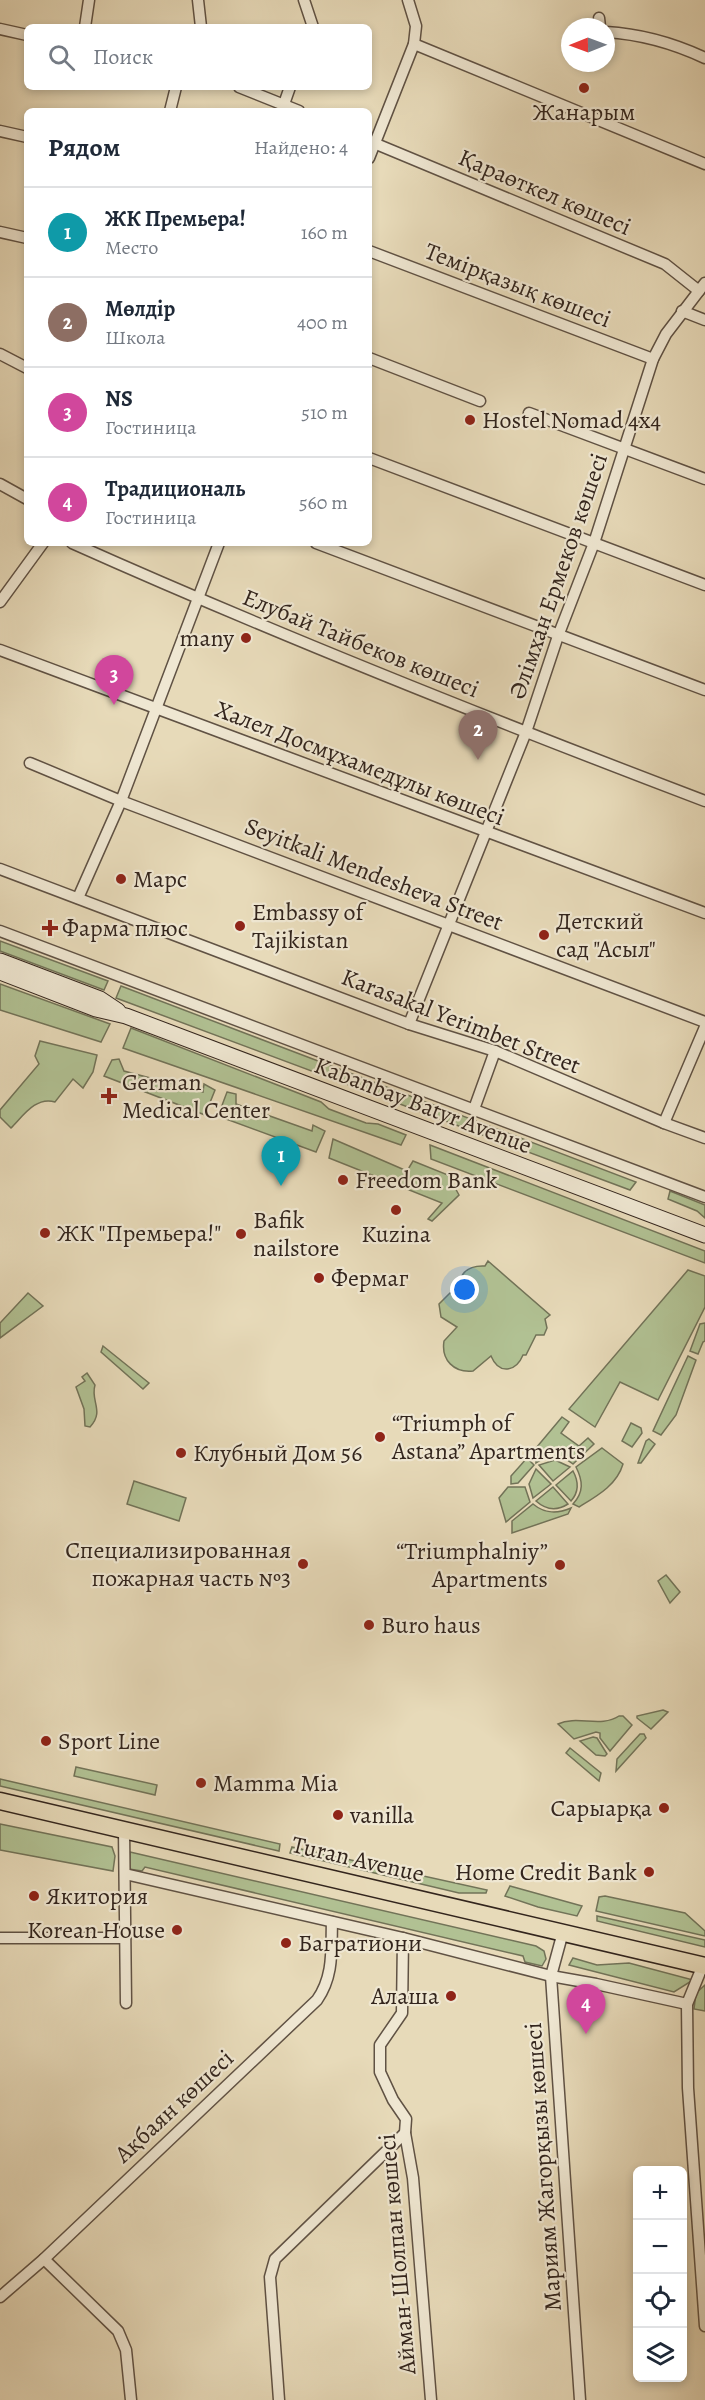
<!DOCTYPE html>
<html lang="ru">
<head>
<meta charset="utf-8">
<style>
	body { margin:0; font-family:Alegreya,serif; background:#f6f6f7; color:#1f2937 }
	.controls { position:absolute; right:18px; bottom:18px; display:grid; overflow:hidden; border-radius:9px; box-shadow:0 3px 9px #0003 }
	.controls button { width:54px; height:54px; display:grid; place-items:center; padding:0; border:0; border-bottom:2px solid #e0e1e3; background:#fff; color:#1f2937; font:30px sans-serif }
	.compass { position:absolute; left:561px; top:18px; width:54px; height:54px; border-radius:50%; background:#fff; box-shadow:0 3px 9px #0003; rotate:269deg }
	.you { position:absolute; left:465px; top:1290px; width:21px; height:21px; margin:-15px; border:4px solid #fff; border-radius:50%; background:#1a73e8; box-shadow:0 0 0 9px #1a73e833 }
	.badge { display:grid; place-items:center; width:39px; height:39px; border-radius:50%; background:#8f2418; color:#fff; font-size:20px; font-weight:700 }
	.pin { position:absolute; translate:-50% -50px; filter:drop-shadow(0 2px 3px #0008) }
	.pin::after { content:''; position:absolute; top:32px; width:21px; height:18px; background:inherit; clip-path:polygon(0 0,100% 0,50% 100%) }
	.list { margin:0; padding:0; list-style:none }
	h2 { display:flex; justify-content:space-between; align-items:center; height:78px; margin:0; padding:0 24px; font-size:26px }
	h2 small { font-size:20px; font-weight:400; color:#747a83 }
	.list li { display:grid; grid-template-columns:39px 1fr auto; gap:18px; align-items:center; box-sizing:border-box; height:90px; padding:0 24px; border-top:2px solid #e0e1e3 }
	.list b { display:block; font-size:22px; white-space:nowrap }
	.list p { margin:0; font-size:20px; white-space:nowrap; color:#747a83 }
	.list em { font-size:20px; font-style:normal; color:#747a83 }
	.icon { flex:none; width:33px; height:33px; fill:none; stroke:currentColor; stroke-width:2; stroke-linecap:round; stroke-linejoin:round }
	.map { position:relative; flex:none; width:705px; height:2400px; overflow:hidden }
	.search { position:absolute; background:#fff; box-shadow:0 3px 9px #0003; left:24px; top:24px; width:348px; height:66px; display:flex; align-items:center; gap:15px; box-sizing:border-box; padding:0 21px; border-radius:9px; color:#747a83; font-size:22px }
	.panel { position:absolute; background:#fff; box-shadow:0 3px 9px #0003; left:24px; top:108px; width:348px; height:438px; border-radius:9px }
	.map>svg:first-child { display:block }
	.green { fill:#b1c193; stroke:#727358; stroke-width:1.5 }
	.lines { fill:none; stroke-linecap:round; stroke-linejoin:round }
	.street-casing { stroke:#605244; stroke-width:13 }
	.secondary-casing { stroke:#33251d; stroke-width:17 }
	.primary-casing { stroke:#33251d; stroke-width:19 }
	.street { stroke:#efe7d2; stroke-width:10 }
	.secondary { stroke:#efe7d2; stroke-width:15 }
	.primary { stroke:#e7dab9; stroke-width:16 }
	.poi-dot { fill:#8f2418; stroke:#efe7d2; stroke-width:2 }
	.labels { text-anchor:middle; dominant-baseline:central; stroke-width:4.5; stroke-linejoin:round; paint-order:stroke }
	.poi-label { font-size:24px; fill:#33251d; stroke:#efe7d2; text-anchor:start }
	.street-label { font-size:24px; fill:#33251d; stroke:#efe7d2 }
</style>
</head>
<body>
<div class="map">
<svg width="705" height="2400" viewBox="0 0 705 2400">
	<rect width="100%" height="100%" fill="#e7dab9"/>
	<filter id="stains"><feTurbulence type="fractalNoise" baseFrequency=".00333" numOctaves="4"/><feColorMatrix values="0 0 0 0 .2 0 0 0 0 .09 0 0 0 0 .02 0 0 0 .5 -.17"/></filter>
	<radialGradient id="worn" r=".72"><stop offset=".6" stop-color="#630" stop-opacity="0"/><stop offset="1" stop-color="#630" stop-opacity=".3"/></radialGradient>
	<!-- green -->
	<g class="green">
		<polygon points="0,941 108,981 104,990 0,951"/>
		<polygon points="0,984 110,1024 101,1042 0,1010"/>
		<polygon points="121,986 636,1182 630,1190 116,998"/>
		<polygon points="131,1028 321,1102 329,1109 366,1123 378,1124 406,1135 401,1145 123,1048"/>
		<path d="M40,1041L97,1055L93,1072L83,1088L73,1079L55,1102C36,1096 23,1116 11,1128L0,1117V1110L39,1064L35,1056Z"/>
		<polygon points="119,1059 124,1071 203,1092 204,1084 215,1090 205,1115 104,1076 112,1060"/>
		<polygon points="227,1092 236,1094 236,1104 312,1131 313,1125 325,1131 316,1152 218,1116"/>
		<polygon points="333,1139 407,1171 413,1161 448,1175 459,1195 432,1221 428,1219 442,1203 329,1158"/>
		<polygon points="430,1145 705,1251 705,1263 431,1159"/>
		<polygon points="670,1191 705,1205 705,1218 697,1211 668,1199"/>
		<path d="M488,1261L550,1315L545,1319L547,1328L544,1335H536L526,1355H523C516,1372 499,1375 491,1356L473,1371C454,1373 441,1360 444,1341L457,1327L441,1317L439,1304L450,1293H461C456,1275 467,1265 485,1266Z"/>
		<polygon points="688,1270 705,1276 705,1307 658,1400 620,1382 595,1427 569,1409"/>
		<polygon points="28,1293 43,1306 0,1338 0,1323"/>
		<polygon points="705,1323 705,1341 703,1342 698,1354 690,1351 700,1324"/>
		<polygon points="103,1346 149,1383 143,1389 101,1352"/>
		<polygon points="688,1356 696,1360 676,1415 661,1435 653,1431"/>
		<path d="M87,1373L95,1385C90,1401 105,1411 90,1427L85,1426L84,1409L76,1387L85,1381L82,1377Z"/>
		<path d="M562,1417L569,1422L561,1433L579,1446L588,1438L594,1444L573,1464C561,1454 549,1454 536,1463V1448Z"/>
		<polygon points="631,1423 641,1428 642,1433 632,1447 622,1441"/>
		<polygon points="649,1439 655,1444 641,1463 638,1463 646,1441"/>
		<path d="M602,1448L623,1464C617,1485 597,1496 579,1507L573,1504C584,1492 583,1481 576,1467Z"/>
		<polygon points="527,1458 534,1465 518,1483 511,1484 511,1476"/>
		<polygon points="555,1460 570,1467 553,1481 539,1465"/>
		<polygon points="536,1469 551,1484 533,1498 529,1484"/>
		<path d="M573,1471C579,1482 579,1492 571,1501L556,1485Z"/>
		<polygon points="134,1481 186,1498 179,1521 127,1504"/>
		<polygon points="508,1487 525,1487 530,1502 506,1522 499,1498"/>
		<path d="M553,1487L568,1504C557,1511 546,1510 536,1501Z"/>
		<path d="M533,1504C545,1514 557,1514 571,1508L568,1514L512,1533V1521Z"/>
		<polygon points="666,1575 680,1592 670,1603 658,1581"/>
		<polygon points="663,1710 668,1712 651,1729 637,1718 637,1716"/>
		<path d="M619,1716H623L632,1725L610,1751L600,1738V1733L596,1732L574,1739L558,1724C577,1715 601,1728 619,1716Z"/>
		<polygon points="640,1734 644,1734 646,1738 616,1771 617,1759"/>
		<polygon points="593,1737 597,1738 607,1754 605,1756 596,1755 580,1741"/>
		<polygon points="570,1748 601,1773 599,1781 566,1753"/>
		<polygon points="76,1767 157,1785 155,1795 74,1776"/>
		<polygon points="0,1779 280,1844 279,1851 0,1786"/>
		<polygon points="0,1824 112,1847 115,1856 113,1871 0,1850"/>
		<polygon points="292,1847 487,1890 486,1893 459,1893 290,1853"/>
		<polygon points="130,1852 536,1946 544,1951 546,1959 542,1966 525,1962 523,1956 145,1867 142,1871 129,1869"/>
		<polygon points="510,1886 582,1906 577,1916 538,1907 505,1896"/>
		<polygon points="605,1896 685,1913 705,1931 705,1936 596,1911 599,1897"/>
		<polygon points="597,1916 705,1940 705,1947 597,1921"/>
		<polygon points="573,1958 597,1965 629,1963 693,1980 674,1992 569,1965"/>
		<polygon points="705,1985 705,2011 694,2009 696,1993"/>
	</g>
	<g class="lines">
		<defs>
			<g id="street">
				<polyline points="198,0 201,27"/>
				<polyline points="304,0 313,27"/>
				<polyline points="599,18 600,27"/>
				<polyline points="85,27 89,0"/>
				<polyline points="0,29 27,35"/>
				<path d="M606,32C641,34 673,43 705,58"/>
				<polyline points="414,44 705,164"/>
				<polyline points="239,87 299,111"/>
				<polyline points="284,104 290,87"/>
				<polyline points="170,111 176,87"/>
				<polyline points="0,131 27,137"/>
				<polyline points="369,141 665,264 699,291"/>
				<polyline points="369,158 414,44 416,26 408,0"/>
				<polyline points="0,232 27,238"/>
				<polyline points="369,251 653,359"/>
				<polyline points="682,311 705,320"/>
				<polyline points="0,354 27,368"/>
				<polyline points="369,358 480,401"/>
				<polyline points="529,413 705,479"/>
				<polyline points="369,458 705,585"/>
				<polyline points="0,484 27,499"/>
				<path d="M72,543C280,636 492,720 705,801"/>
				<polyline points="316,543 705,690"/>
				<polyline points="0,602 43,543"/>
				<polyline points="0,650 705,913"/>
				<polyline points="30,763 121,801 705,1022"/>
				<polyline points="0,869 409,1024 495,1051 664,1123 705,1138"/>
				<polyline points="78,898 121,801 219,543"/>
				<polyline points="0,931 705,1197"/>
				<polyline points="409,1024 526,732 558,636 594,543 653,359 666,334 705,283"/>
				<polyline points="474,1109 495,1051"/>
				<polyline points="664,1123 705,1027"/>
				<polyline points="124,1830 126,2003"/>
				<polyline points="125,1874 403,1938 551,1976 596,1984 687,2004"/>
				<polyline points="563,1932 551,1976 580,2400"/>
				<polyline points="0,1938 125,1938"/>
				<polyline points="403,1938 402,2013 380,2045 380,2072 393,2100 406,2119 405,2133 413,2178 431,2400"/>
				<polyline points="703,1965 687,2004 688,2088 705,2326"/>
				<polyline points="44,2259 118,2331 126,2350 131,2400"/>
				<path d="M0,2297L44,2259L317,2000C334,1976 331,1950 332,1922"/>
				<polyline points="279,2400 270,2277 275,2259 405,2133"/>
			</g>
			<g id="secondary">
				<polyline points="0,961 100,999 118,1011"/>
				<polyline points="0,972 96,1009 126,1016 705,1235"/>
			</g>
			<polyline id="primary" points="0,1801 705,1966"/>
		</defs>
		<!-- street casing -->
		<use href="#street" class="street-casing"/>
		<!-- secondary casing -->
		<use href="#secondary" class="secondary-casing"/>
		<!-- primary casing -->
		<use href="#primary" class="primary-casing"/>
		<!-- street -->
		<use href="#street" class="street"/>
		<!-- secondary -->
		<use href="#secondary" class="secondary"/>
		<!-- primary -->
		<use href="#primary" class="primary"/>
	</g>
	<!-- markers -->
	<g class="poi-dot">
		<circle cx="584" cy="88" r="6"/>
		<circle cx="470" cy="420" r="6"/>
		<circle cx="246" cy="638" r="6"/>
		<circle cx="121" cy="879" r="6"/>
		<circle cx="240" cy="926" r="6"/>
		<path d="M47 919h6v6h6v6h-6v6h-6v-6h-6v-6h6z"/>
		<circle cx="544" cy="935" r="6"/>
		<path d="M106 1087h6v6h6v6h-6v6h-6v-6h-6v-6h6z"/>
		<circle cx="343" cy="1180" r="6"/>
		<circle cx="396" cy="1210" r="6"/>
		<circle cx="45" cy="1233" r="6"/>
		<circle cx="241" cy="1234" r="6"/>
		<circle cx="319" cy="1278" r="6"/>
		<circle cx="380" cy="1437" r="6"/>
		<circle cx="181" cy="1453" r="6"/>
		<circle cx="303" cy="1564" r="6"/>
		<circle cx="560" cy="1565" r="6"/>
		<circle cx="369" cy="1625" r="6"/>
		<circle cx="46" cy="1741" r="6"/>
		<circle cx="201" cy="1783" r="6"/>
		<circle cx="664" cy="1808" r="6"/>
		<circle cx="338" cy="1815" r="6"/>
		<circle cx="649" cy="1872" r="6"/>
		<circle cx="34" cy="1896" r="6"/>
		<circle cx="177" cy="1930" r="6"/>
		<circle cx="286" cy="1943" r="6"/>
		<circle cx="451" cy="1996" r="6"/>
	</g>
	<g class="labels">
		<!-- poi labels -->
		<g class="poi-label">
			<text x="584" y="112" text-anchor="middle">Жанарым</text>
			<text x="482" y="420">Hostel Nomad 4x4</text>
			<text x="234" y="638" text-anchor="end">many</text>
			<text x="133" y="879">Марс</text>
			<text x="252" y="912">Embassy of<tspan x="252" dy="28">Tajikistan</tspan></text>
			<text x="556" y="921">Детский<tspan x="556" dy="28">сад "Асыл"</tspan></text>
			<text x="62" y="928">Фарма плюс</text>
			<text x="122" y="1082">German<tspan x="122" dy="28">Medical Center</tspan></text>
			<text x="355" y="1180">Freedom Bank</text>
			<text x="253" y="1220">Bafik<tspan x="253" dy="28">nailstore</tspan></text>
			<text x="57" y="1233">ЖК "Премьера!"</text>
			<text x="396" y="1234" text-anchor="middle">Kuzina</text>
			<text x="331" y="1278">Фермаг</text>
			<text x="392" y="1423">“Triumph of<tspan x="392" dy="28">Astana” Apartments</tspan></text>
			<text x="193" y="1453">Клубный Дом 56</text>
			<text x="291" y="1550" text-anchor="end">Специализированная<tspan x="291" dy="28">пожарная часть №3</tspan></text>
			<text x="548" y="1551" text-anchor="end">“Triumphalniy”<tspan x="548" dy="28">Apartments</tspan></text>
			<text x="381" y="1625">Buro haus</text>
			<text x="58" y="1741">Sport Line</text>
			<text x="213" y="1783">Mamma Mia</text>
			<text x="652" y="1808" text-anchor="end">Сарыарқа</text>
			<text x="350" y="1815">vanilla</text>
			<text x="637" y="1872" text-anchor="end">Home Credit Bank</text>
			<text x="46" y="1896">Якитория</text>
			<text x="165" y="1930" text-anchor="end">Korean House</text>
			<text x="298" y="1943">Багратиони</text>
			<text x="439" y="1996" text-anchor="end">Алаша</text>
		</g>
		<!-- street labels -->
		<g class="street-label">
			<text transform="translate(545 192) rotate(23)">Қараөткел көшесі</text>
			<text transform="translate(518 285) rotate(21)">Темірқазық көшесі</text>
			<text transform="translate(558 576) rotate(-71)">Әлімхан Ермеков көшесі</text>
			<text transform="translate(361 643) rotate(22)">Елубай Тайбеков көшесі</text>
			<text transform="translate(360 763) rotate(21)">Халел Досмұхамедұлы көшесі</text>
			<text transform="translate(374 874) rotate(21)">Seyitkali Mendesheva Street</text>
			<text transform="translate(461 1021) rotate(21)">Karasakal Yerimbet Street</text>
			<text transform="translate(423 1105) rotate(21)">Kabanbay Batyr Avenue</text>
			<text transform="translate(358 1859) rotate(13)">Turan Avenue</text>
			<text transform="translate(174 2106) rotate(-43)">Ақбаян көшесі</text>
			<text transform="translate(543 2167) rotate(-94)">Мариям Жагорқызы көшесі</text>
			<text transform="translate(397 2254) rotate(-95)">Айман-Шолпан көшесі</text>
		</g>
	</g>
	<rect width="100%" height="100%" filter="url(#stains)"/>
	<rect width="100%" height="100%" fill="url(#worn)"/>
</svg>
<div class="controls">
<button>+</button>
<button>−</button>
<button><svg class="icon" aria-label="locate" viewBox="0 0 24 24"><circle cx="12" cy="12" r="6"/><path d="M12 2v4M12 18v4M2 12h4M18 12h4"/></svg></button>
<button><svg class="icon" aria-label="layers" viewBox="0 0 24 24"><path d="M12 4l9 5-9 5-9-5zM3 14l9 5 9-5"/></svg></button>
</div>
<svg class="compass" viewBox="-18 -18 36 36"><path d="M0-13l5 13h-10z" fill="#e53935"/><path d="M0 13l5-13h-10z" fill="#747a83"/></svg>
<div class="you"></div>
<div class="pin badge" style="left:281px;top:1186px;background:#0f9aa8">1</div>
<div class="pin badge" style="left:478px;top:760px;background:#8d6e63">2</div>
<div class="pin badge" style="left:114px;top:705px;background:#d1479c">3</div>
<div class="pin badge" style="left:586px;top:2034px;background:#d1479c">4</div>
<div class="search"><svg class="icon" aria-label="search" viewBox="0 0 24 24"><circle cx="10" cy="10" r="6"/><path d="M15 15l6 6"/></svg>Поиск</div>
<section class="panel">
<h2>Рядом<small>Найдено: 4</small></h2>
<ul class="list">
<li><span class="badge" style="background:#0f9aa8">1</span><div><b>ЖК Премьера!</b><p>Место</p></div><em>160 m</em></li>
<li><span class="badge" style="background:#8d6e63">2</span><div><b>Мөлдір</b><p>Школа</p></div><em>400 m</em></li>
<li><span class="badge" style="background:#d1479c">3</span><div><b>NS</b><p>Гостиница</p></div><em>510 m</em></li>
<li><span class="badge" style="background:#d1479c">4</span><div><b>Традициональ</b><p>Гостиница</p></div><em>560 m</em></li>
</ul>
</section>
</div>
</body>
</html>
